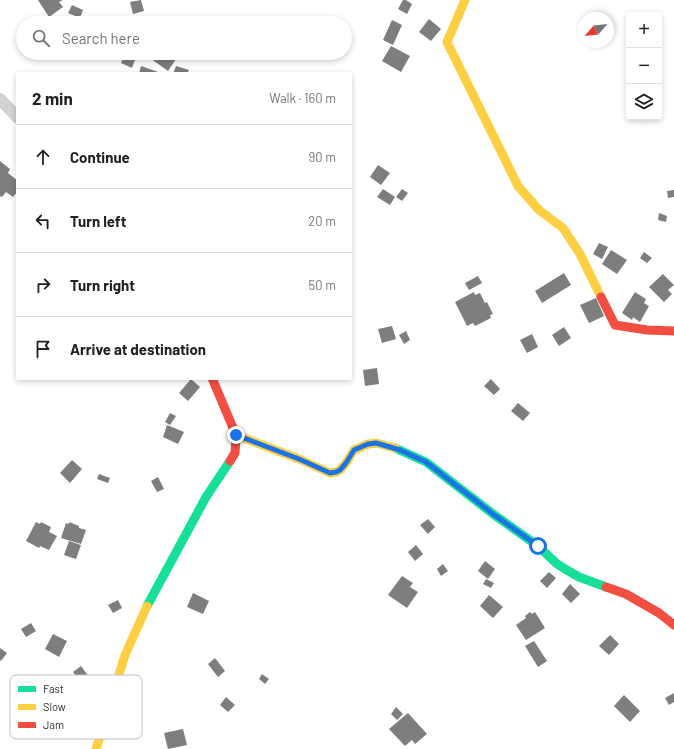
<!DOCTYPE html>
<html lang="en">
<head>
<meta charset="utf-8">
<style>
	body { margin:0; font-family:Barlow,sans-serif; background:#f6f6f6; color:#202124 }
	.controls { position:absolute; right:12px; top:12px; display:grid; overflow:hidden; border-radius:4px; box-shadow:0 2px 6px #0003 }
	.controls button { width:36px; height:36px; display:grid; place-items:center; padding:0; border:0; border-bottom:1px solid #e0e0e0; background:#fff; color:#202124; font:20px sans-serif }
	.compass { position:absolute; left:578px; top:12px; width:36px; height:36px; border-radius:50%; background:#fff; box-shadow:0 2px 6px #0003; rotate:242deg }
	.stop { position:absolute; width:12px; height:12px; margin:-9px; border:3px solid #1a73e8; border-radius:50%; background:#fff }
	.stop.end { background:#1a73e8; border-color:#fff; box-shadow:0 1px 4px #0008 }
	.list { margin:0; padding:0; list-style:none }
	h2 { display:flex; justify-content:space-between; align-items:center; height:52px; margin:0; padding:0 16px; font-size:17px }
	h2 small { font-size:13px; font-weight:400; color:#757577 }
	.list li { display:grid; grid-template-columns:26px 1fr auto; gap:12px; align-items:center; box-sizing:border-box; height:64px; padding:0 16px; border-top:1px solid #e0e0e0 }
	.list b { display:block; font-size:15px; white-space:nowrap }
	.list em { font-size:13px; font-style:normal; color:#757577 }
	.icon { flex:none; width:22px; height:22px; fill:none; stroke:currentColor; stroke-width:2; stroke-linecap:round; stroke-linejoin:round }
	.map { position:relative; flex:none; width:674px; height:749px; overflow:hidden }
	.search { position:absolute; background:#fff; box-shadow:0 2px 6px #0003; left:16px; top:16px; width:336px; height:44px; display:flex; align-items:center; gap:10px; box-sizing:border-box; padding:0 14px; border-radius:22px; color:#757577; font-size:15px }
	.panel { position:absolute; background:#fff; box-shadow:0 2px 6px #0003; left:16px; top:72px; width:336px; height:308px; border-radius:4px }
	.map>svg:first-child { display:block }
	.building { fill:#7e7e7e }
	.lines { fill:none; stroke-linecap:round; stroke-linejoin:round }
	.street { stroke:#d2d2d2; stroke-width:12 }
	.fast { stroke:#16e098; stroke-width:9 }
	.slow { stroke:#ffcf43; stroke-width:9 }
	.jam { stroke:#f24e42; stroke-width:9 }
	.route { stroke:#1a73e8; stroke-width:5 }
	.key { fill:#fff; stroke:#c0c0c0; stroke-width:1 }
	.key-label { font-size:11px; fill:#2d2d2d }
</style>
</head>
<body>
<div class="map">
<svg width="674" height="749" viewBox="0 0 674 749">
	<rect width="100%" height="100%" fill="#fff"/>
	<!-- building -->
	<g class="building">
		<polygon points="38,0 63,0 59,2 63,7 49,17"/>
		<polygon points="141,0 144,11 133,14 130,2"/>
		<polygon points="403,0 406,0 412,4 407,14 398,9"/>
		<polygon points="72,5 83,10 80,18 68,13"/>
		<polygon points="429,19 441,29 431,41 419,32"/>
		<polygon points="392,20 402,25 393,45 383,40"/>
		<polygon points="391,46 410,56 401,72 382,61"/>
		<polygon points="125,53 136,57 132,68 121,63"/>
		<polygon points="149,53 180,53 168,71 147,56"/>
		<polygon points="141,66 164,74 139,74"/>
		<polygon points="176,66 189,70 187,74 173,74"/>
		<polygon points="0,161 10,169 8,173 18,181 18,191 13,197 6,192 2,197 0,196"/>
		<polygon points="378,165 390,173 381,185 370,177"/>
		<polygon points="383,189 395,197 390,205 377,197"/>
		<polygon points="402,189 408,193 402,201 396,197"/>
		<polygon points="674,190 674,197 668,198 667,191"/>
		<polygon points="659,213 667,216 666,222 658,220"/>
		<polygon points="599,243 608,247 602,259 593,254"/>
		<polygon points="611,250 627,260 617,274 602,264"/>
		<polygon points="644,252 652,258 647,263 640,258"/>
		<polygon points="564,273 571,285 542,303 535,291"/>
		<polygon points="663,274 674,285 668,290 672,294 664,302 649,287"/>
		<polygon points="478,276 482,283 469,290 465,283"/>
		<polygon points="474,292 475,295 480,293 485,303 487,302 493,314 490,315 491,318 475,326 473,323 467,326 455,302"/>
		<polygon points="635,292 646,299 644,303 649,306 640,322 633,317 632,320 622,313"/>
		<polygon points="596,298 604,316 589,323 580,305"/>
		<polygon points="392,326 396,339 382,343 378,329"/>
		<polygon points="564,327 571,338 559,346 552,335"/>
		<polygon points="406,331 410,340 404,344 399,335"/>
		<polygon points="532,334 538,347 527,353 520,340"/>
		<polygon points="377,368 379,384 365,386 363,370"/>
		<polygon points="191,379 200,387 188,401 179,393"/>
		<polygon points="491,379 500,389 494,395 484,386"/>
		<polygon points="518,403 530,413 523,421 511,411"/>
		<polygon points="170,413 176,416 170,425 165,422"/>
		<polygon points="167,425 184,432 178,444 163,437"/>
		<polygon points="72,460 82,469 70,483 60,473"/>
		<polygon points="99,474 110,478 108,483 97,479"/>
		<polygon points="158,477 164,489 157,492 151,481"/>
		<polygon points="428,519 435,527 428,534 420,525"/>
		<polygon points="36,522 40,524 41,522 51,527 49,532 57,536 49,550 40,546 39,548 26,541"/>
		<polygon points="69,522 79,526 79,528 86,530 81,544 61,538 66,523 69,524"/>
		<polygon points="69,541 81,545 76,559 64,555"/>
		<polygon points="416,545 423,554 415,561 408,552"/>
		<polygon points="485,561 495,569 488,579 478,571"/>
		<polygon points="443,564 448,571 441,576 437,569"/>
		<polygon points="549,572 556,578 547,588 540,581"/>
		<polygon points="402,576 413,583 410,587 418,592 407,608 388,595"/>
		<polygon points="486,579 494,583 491,588 483,584"/>
		<polygon points="570,584 580,594 571,603 562,594"/>
		<polygon points="193,593 209,601 203,614 187,607"/>
		<polygon points="489,595 503,607 493,618 480,606"/>
		<polygon points="118,600 122,608 113,613 108,605"/>
		<polygon points="530,612 532,614 535,612 545,628 526,640 516,625 526,618 525,616"/>
		<polygon points="31,623 36,631 26,637 21,629"/>
		<polygon points="53,634 67,641 59,657 45,649"/>
		<polygon points="610,635 619,644 609,655 599,646"/>
		<polygon points="534,641 547,661 538,667 525,646"/>
		<polygon points="0,648 7,653 1,661 0,660"/>
		<polygon points="215,658 225,671 218,677 208,664"/>
		<polygon points="81,666 89,677 81,683 73,672"/>
		<polygon points="262,674 269,679 265,684 259,679"/>
		<polygon points="674,693 674,702 669,705 665,698"/>
		<polygon points="624,695 640,711 630,722 614,706"/>
		<polygon points="226,697 235,705 228,712 220,705"/>
		<polygon points="396,707 403,714 397,720 391,714"/>
		<polygon points="408,713 427,734 415,744 412,740 405,746 389,729"/>
		<polygon points="183,729 187,745 168,749 164,733"/>
	</g>
	<g class="lines">
		<!-- street -->
		<polyline class="street" points="0,99 18,118"/>
		<!-- fast -->
		<g class="fast">
			<polyline points="395,448 426,462 493,514 538,546 556,563 565,569 579,577 606,587"/>
			<polyline points="147,606 206,497 230,461"/>
		</g>
		<!-- slow -->
		<g class="slow">
			<polyline points="465,0 447,42 518,186 539,210 563,228 580,254 601,297"/>
			<polyline points="236,435 299,459 330,473 336,472 340,470 346,463 354,450 368,444 376,443 395,448"/>
			<polyline points="96,749 125,655 147,606"/>
		</g>
		<!-- jam -->
		<g class="jam">
			<polyline points="601,297 615,325 647,330 674,331"/>
			<polyline points="212,378 236,435 235,453 230,461"/>
			<polyline points="606,587 626,594 659,613 674,625"/>
		</g>
	</g>
	<g class="lines">
		<!-- route -->
		<polyline class="route" points="236,435 299,459 330,473 336,472 340,470 346,463 354,450 368,444 376,443 400,450 426,462 493,514 538,546"/>
	</g>
	<!-- legend -->
	<rect x="10" y="675" width="132" height="64" rx="6" class="key"/>
	<rect x="18" y="686" width="18" height="6" fill="#16e098"/>
	<rect x="18" y="704" width="18" height="6" fill="#ffcf43"/>
	<rect x="18" y="722" width="18" height="6" fill="#f24e42"/>
	<g class="key-label">
		<text x="43" y="693">Fast</text>
		<text x="43" y="711">Slow</text>
		<text x="43" y="729">Jam</text>
	</g>
</svg>
<div class="controls">
<button>+</button>
<button>−</button>
<button><svg class="icon" aria-label="layers" viewBox="0 0 24 24"><path d="M12 4l9 5-9 5-9-5zM3 14l9 5 9-5"/></svg></button>
</div>
<svg class="compass" viewBox="-18 -18 36 36"><path d="M0-13l5 13h-10z" fill="#e53935"/><path d="M0 13l5-13h-10z" fill="#757577"/></svg>
<div class="stop" style="left:538px;top:546px"></div>
<div class="stop end" style="left:236px;top:435px"></div>
<div class="search"><svg class="icon" aria-label="search" viewBox="0 0 24 24"><circle cx="10" cy="10" r="6"/><path d="M15 15l6 6"/></svg>Search here</div>
<section class="panel">
<h2>2 min<small>Walk · 160 m</small></h2>
<ul class="list">
<li><svg class="icon" aria-label="ahead" viewBox="0 0 24 24"><path d="M12 20V5M6 11l6-6 6 6"/></svg><div><b>Continue</b></div><em>90 m</em></li>
<li><svg class="icon" aria-label="left" viewBox="0 0 24 24"><path d="M17 20v-9H6M10 6l-5 5 5 5"/></svg><div><b>Turn left</b></div><em>20 m</em></li>
<li><svg class="icon" aria-label="right" viewBox="0 0 24 24"><path d="M7 20v-9h11M14 6l5 5-5 5"/></svg><div><b>Turn right</b></div><em>50 m</em></li>
<li><svg class="icon" aria-label="arrive" viewBox="0 0 24 24"><path d="M6 21V4h12l-3 4 3 4H6"/></svg><div><b>Arrive at destination</b></div></li>
</ul>
</section>
</div>
</body>
</html>
